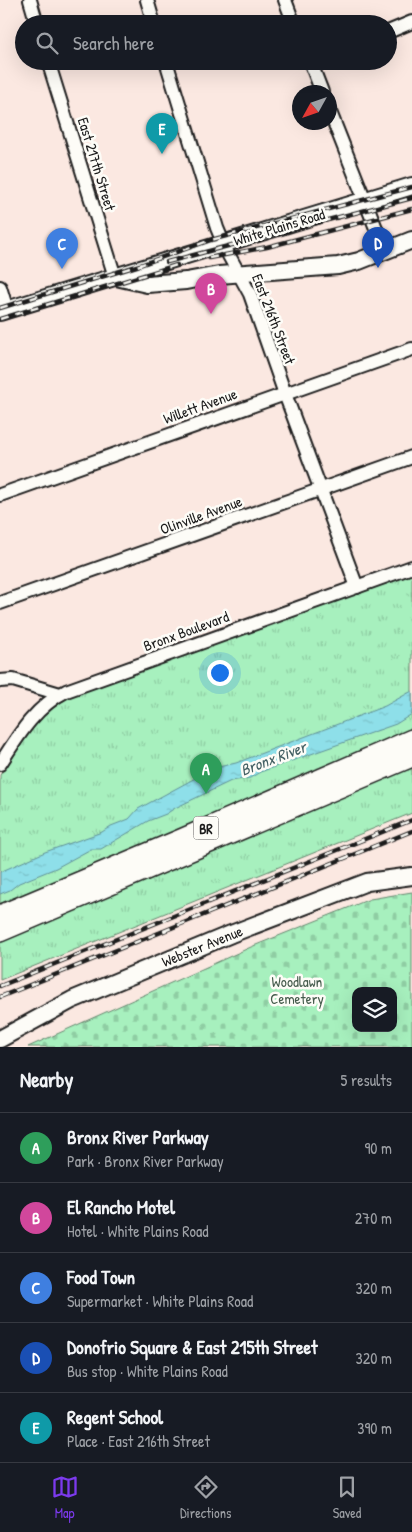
<!DOCTYPE html>
<html lang="en">
<head>
<meta charset="utf-8">
<style>
	body { margin:0; font-family:"Patrick Hand",sans-serif; background:#242831; color:#f1f3f6 }
	.controls { position:absolute; right:15px; bottom:15px; display:grid; overflow:hidden; border-radius:10px; box-shadow:0 5px 20px #0002 }
	.controls button { width:45px; height:45px; display:grid; place-items:center; padding:0; border:0; border-bottom:1px solid #363941; background:#171b24; color:#f1f3f6; font:25px sans-serif }
	.compass { position:absolute; left:292px; top:85px; width:45px; height:45px; border-radius:50%; background:#171b24; box-shadow:0 5px 20px #0002; rotate:230deg }
	.you { position:absolute; left:219px; top:672px; width:18px; height:18px; margin:-12px; border:4px solid #fff; border-radius:50%; background:#1a73e8; box-shadow:0 0 0 8px #1a73e833 }
	.badge { display:grid; place-items:center; width:32px; height:32px; border-radius:50%; background:#7c3aed; color:#fff; font-size:16px; font-weight:700 }
	.pin { position:absolute; translate:-50% -41px; filter:drop-shadow(0 1px 2px #0008) }
	.pin::after { content:''; position:absolute; top:26px; width:18px; height:15px; background:inherit; clip-path:polygon(0 0,100% 0,50% 100%) }
	.list { margin:0; padding:0; list-style:none }
	h2 { display:flex; justify-content:space-between; align-items:center; height:65px; margin:0; padding:0 20px; font-size:21px }
	h2 small { font-size:16px; font-weight:400; color:#9ea1a6 }
	.list li { display:grid; grid-template-columns:32px 1fr auto; gap:15px; align-items:center; box-sizing:border-box; height:70px; padding:0 20px; border-top:1px solid #363941 }
	.list b { display:block; font-size:19px; white-space:nowrap }
	.list p { margin:0; font-size:16px; white-space:nowrap; color:#9ea1a6 }
	.list em { font-size:16px; font-style:normal; color:#9ea1a6 }
	.icon { flex:none; width:28px; height:28px; fill:none; stroke:currentColor; stroke-width:2; stroke-linecap:round; stroke-linejoin:round }
	.map { position:relative; flex:none; width:412px; height:1047px; overflow:hidden }
	.search { position:absolute; background:#171b24; box-shadow:0 5px 20px #0002; left:15px; right:15px; top:15px; height:55px; display:flex; align-items:center; gap:12px; box-sizing:border-box; padding:0 18px; border-radius:28px; color:#9ea1a6; font-size:19px }
	.sheet { height:415px; background:#171b24 }
	nav { display:flex; justify-content:space-around; align-items:center; box-sizing:border-box; height:70px; border-top:1px solid #363941; background:#171b24; font-size:14px; color:#9ea1a6 }
	nav a { display:grid; justify-items:center; gap:2px }
	nav .on { color:#7c3aed }
	.map>svg:first-child { display:block }
	.cemetery { fill:url(#cemetery-stones); stroke:#62866d; fill-rule:evenodd }
	.park { fill:url(#park-tufts); stroke:#62866d }
	.water { fill:url(#water-ripples); stroke:#609197 }
	.lines { fill:none; stroke-linecap:round; stroke-linejoin:round }
	.minor-casing { stroke:#1c1c1c; stroke-width:16 }
	.major-casing { stroke:#1c1c1c; stroke-width:20 }
	.highway-casing { stroke:#1c1c1c; stroke-width:22 }
	.minor { stroke:#fdfcf7; stroke-width:12 }
	.major { stroke:#fdfcf7; stroke-width:16 }
	.highway { stroke:#fdfcf7; stroke-width:19 }
	.rail-casing { stroke:#1c1c1c; stroke-width:4.5 }
	.rail { stroke:#fdfcf7; stroke-width:2.5; stroke-dasharray:8; stroke-linecap:butt }
	.labels { text-anchor:middle; dominant-baseline:central; stroke-width:5; stroke-linejoin:round; paint-order:stroke }
	.shield { fill:#fdfcf7; stroke:#605f5e; stroke-width:1 }
	.shield-label { font-size:14px; font-weight:bold; fill:#1c1c1c }
	.street-label { font-size:15px; fill:#1c1c1c; stroke:#fdfcf7 }
	.park-label { font-size:15px; fill:#465c4d; stroke:#fdfcf7 }
	.water-label { font-size:16px; font-style:italic; fill:#446064; stroke:#fdfcf7 }
</style>
</head>
<body>
<div class="map">
<svg width="412" height="1047" viewBox="0 0 412 1047">
	<defs>
		<pattern id="cemetery-stones" width="16" height="16" patternUnits="userSpaceOnUse" patternTransform="scale(1.25)"><rect width="16" height="16" fill="#a7f0be"/><path d="M2 7V4a2 2 0 0 1 4 0v3zM10 15v-3a2 2 0 0 1 4 0v3z" fill="#8fcda3"/></pattern>
		<pattern id="park-tufts" width="24" height="20" patternUnits="userSpaceOnUse" patternTransform="scale(1.25)"><rect width="24" height="20" fill="#a7f0be"/><path d="M3 7l-1-3M5 7V3M7 7l1-3M15 17l-1-3M17 17v-4M19 17l1-3" fill="none" stroke="#8fcda3"/></pattern>
		<pattern id="water-ripples" width="26" height="14" patternUnits="userSpaceOnUse" patternTransform="scale(1.25)"><rect width="26" height="14" fill="#8edfe9"/><path d="M2 4q2-2 4 0t4 0M15 11q2-2 4 0t4 0" fill="none" stroke="#7abfc7"/></pattern>
	</defs>
	<rect width="100%" height="100%" fill="#fbe8e1"/>
	<filter id="ink" filterUnits="userSpaceOnUse"><feTurbulence type="fractalNoise" baseFrequency=".02" numOctaves="2"/><feDisplacementMap in="SourceGraphic" scale="10" xChannelSelector="R" yChannelSelector="G"/><feConvolveMatrix kernelMatrix="1 2 1 2 8 2 1 2 1" color-interpolation-filters="sRGB"/></filter>
	<g filter="url(#ink)">
		<!-- cemetery -->
		<path class="cemetery" d="M412,892V1047H28L251,947L370,899ZM356,991H393V1028H356Z"/>
		<!-- park -->
		<polygon class="park" points="412,572 412,813 0,980 0,775 31,727 42,716 63,698"/>
		<!-- water -->
		<polygon class="water" points="412,691 412,714 396,724 260,772 250,778 231,781 175,808 166,814 148,821 101,849 91,849 56,868 19,883 10,890 0,894 0,872 45,852 102,832 111,826 129,819 138,809 214,768 236,763 385,706"/>
		<g class="lines">
			<defs>
				<g id="minor">
					<polyline points="30,0 37,24"/>
					<polyline points="147,0 154,24"/>
					<polyline points="285,0 294,24"/>
					<polyline points="388,32 412,22"/>
					<polyline points="48,61 115,277"/>
					<polyline points="166,61 217,228 227,252 250,294 285,394 357,587"/>
					<polyline points="310,61 322,92"/>
					<polyline points="330,112 385,251"/>
					<polyline points="0,287 7,310"/>
					<polyline points="0,495 412,349"/>
					<polyline points="0,603 412,457"/>
					<polyline points="0,681 13,680 60,694"/>
					<path d="M0,764C18,736 35,707 66,691L412,567"/>
				</g>
				<g id="major">
					<polyline points="116,277 147,284 186,281 219,275 338,266 359,261 412,240"/>
					<polyline points="0,312 412,186"/>
					<polyline points="0,1039 72,1000 231,934 367,882 412,876"/>
				</g>
				<g id="highway">
					<polyline points="0,915 181,839 412,739"/>
					<polyline points="0,932 412,757"/>
				</g>
			</defs>
			<!-- minor casing -->
			<use href="#minor" class="minor-casing"/>
			<!-- major casing -->
			<use href="#major" class="major-casing"/>
			<!-- highway casing -->
			<use href="#highway" class="highway-casing"/>
			<!-- minor -->
			<use href="#minor" class="minor"/>
			<!-- major -->
			<use href="#major" class="major"/>
			<!-- highway -->
			<use href="#highway" class="highway"/>
			<defs>
				<g id="rail">
					<polyline points="209,258 267,247 412,209"/>
					<polyline points="167,262 412,198"/>
					<polyline points="0,308 140,265 211,240 412,187"/>
					<polyline points="0,319 177,265"/>
					<polyline points="0,986 412,820"/>
					<polyline points="0,997 412,831"/>
				</g>
			</defs>
			<!-- rail casing -->
			<use href="#rail" class="rail-casing"/>
			<!-- rail -->
			<use href="#rail" class="rail"/>
		</g>
	</g>
	<g class="labels">
		<!-- shield labels -->
		<rect class="shield" x="193.5" y="816.5" width="25" height="23" rx="4"/>
		<g class="shield-label">
			<text x="206" y="828">BR</text>
		</g>
		<!-- street labels -->
		<g class="street-label">
			<text transform="translate(97 164) rotate(73)">East 217th Street</text>
			<text transform="translate(279 227) rotate(-17)">White Plains Road</text>
			<text transform="translate(274 319) rotate(69)">East 216th Street</text>
			<text transform="translate(200 406) rotate(-20)">Willett Avenue</text>
			<text transform="translate(201 515) rotate(-20)">Olinville Avenue</text>
			<text transform="translate(186 631) rotate(-20)">Bronx Boulevard</text>
			<text transform="translate(202 946) rotate(-22)">Webster Avenue</text>
		</g>
		<!-- park labels -->
		<g class="park-label">
			<text x="297" y="981">Woodlawn<tspan x="297" dy="17">Cemetery</tspan></text>
		</g>
		<!-- water labels -->
		<g class="water-label">
			<text transform="translate(273 758) rotate(-21)">Bronx River</text>
		</g>
	</g>
</svg>
<div class="controls">
<button><svg class="icon" aria-label="layers" viewBox="0 0 24 24"><path d="M12 4l9 5-9 5-9-5zM3 14l9 5 9-5"/></svg></button>
</div>
<svg class="compass" viewBox="-18 -18 36 36"><path d="M0-13l5 13h-10z" fill="#e53935"/><path d="M0 13l5-13h-10z" fill="#9ea1a6"/></svg>
<div class="you"></div>
<div class="pin badge" style="left:206px;top:794px;background:#2e9e5b">A</div>
<div class="pin badge" style="left:211px;top:314px;background:#d1479c">B</div>
<div class="pin badge" style="left:62px;top:269px;background:#3f7fe0">C</div>
<div class="pin badge" style="left:378px;top:268px;background:#1a4fb4">D</div>
<div class="pin badge" style="left:162px;top:154px;background:#0f9aa8">E</div>
<div class="search"><svg class="icon" aria-label="search" viewBox="0 0 24 24"><circle cx="10" cy="10" r="6"/><path d="M15 15l6 6"/></svg>Search here</div>
</div>
<section class="sheet">
<h2>Nearby<small>5 results</small></h2>
<ul class="list">
<li><span class="badge" style="background:#2e9e5b">A</span><div><b>Bronx River Parkway</b><p>Park · Bronx River Parkway</p></div><em>90 m</em></li>
<li><span class="badge" style="background:#d1479c">B</span><div><b>El Rancho Motel</b><p>Hotel · White Plains Road</p></div><em>270 m</em></li>
<li><span class="badge" style="background:#3f7fe0">C</span><div><b>Food Town</b><p>Supermarket · White Plains Road</p></div><em>320 m</em></li>
<li><span class="badge" style="background:#1a4fb4">D</span><div><b>Donofrio Square &amp; East 215th Street</b><p>Bus stop · White Plains Road</p></div><em>320 m</em></li>
<li><span class="badge" style="background:#0f9aa8">E</span><div><b>Regent School</b><p>Place · East 216th Street</p></div><em>390 m</em></li>
</ul>
</section>
<nav>
<a class="on"><svg class="icon" aria-label="map" viewBox="0 0 24 24"><path d="M3 6l6-2 6 2 6-2v14l-6 2-6-2-6 2zM9 4v14M15 6v14"/></svg>Map</a>
<a><svg class="icon" aria-label="directions" viewBox="0 0 24 24"><path d="M12 3l9 9-9 9-9-9zM9 14v-3h6M13 9l2 2-2 2"/></svg>Directions</a>
<a><svg class="icon" aria-label="saved" viewBox="0 0 24 24"><path d="M7 4h10v16l-5-4-5 4z"/></svg>Saved</a>
</nav>
</body>
</html>
